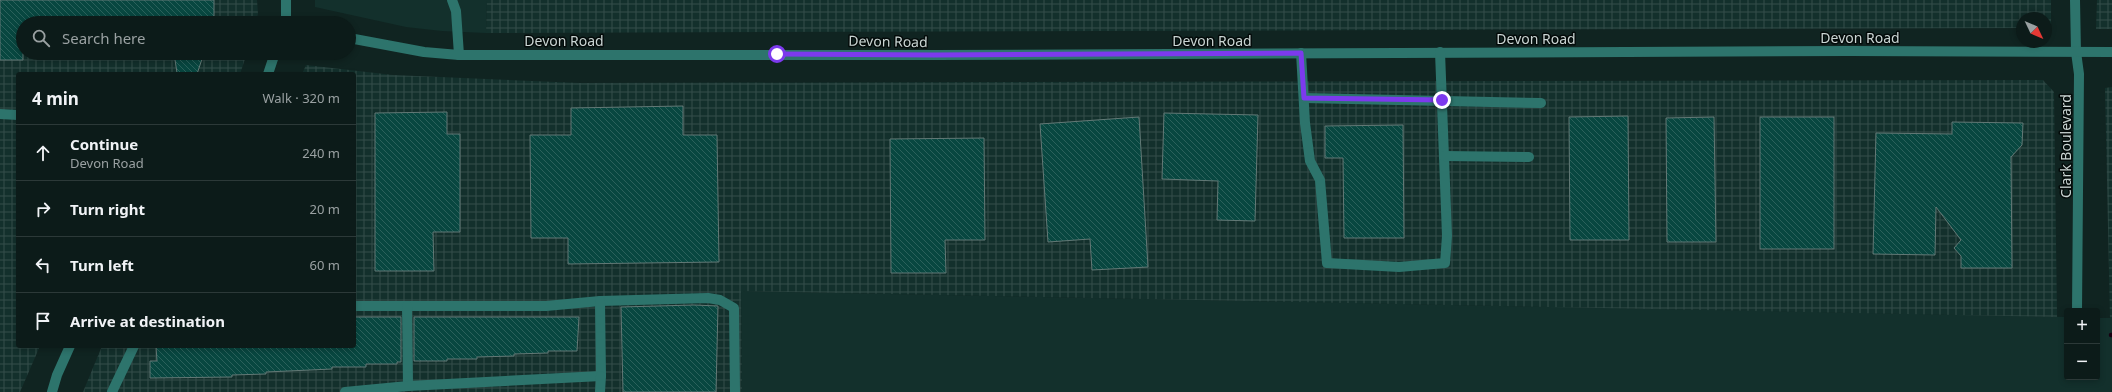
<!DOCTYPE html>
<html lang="en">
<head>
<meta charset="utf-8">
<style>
	body { margin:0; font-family:"Noto Sans",sans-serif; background:#1a2826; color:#f1f3f6 }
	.controls { position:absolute; right:12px; bottom:12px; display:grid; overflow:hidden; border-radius:4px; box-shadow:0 2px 6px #0003 }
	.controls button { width:36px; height:36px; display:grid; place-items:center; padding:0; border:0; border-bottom:1px solid #2c3938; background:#0c1b19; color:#f1f3f6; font:20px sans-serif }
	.compass { position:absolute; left:2016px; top:12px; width:36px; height:36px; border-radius:50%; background:#0c1b19; box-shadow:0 2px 6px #0003; rotate:134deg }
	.stop { position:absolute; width:12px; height:12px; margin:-9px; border:3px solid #7c3aed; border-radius:50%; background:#fff }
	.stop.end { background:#7c3aed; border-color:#fff; box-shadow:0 1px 4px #0008 }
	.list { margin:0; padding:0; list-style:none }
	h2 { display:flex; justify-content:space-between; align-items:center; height:52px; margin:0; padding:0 16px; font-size:17px }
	h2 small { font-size:13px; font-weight:400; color:#9aa1a2 }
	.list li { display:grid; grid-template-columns:26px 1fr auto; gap:12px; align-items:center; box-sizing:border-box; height:56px; padding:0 16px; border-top:1px solid #2c3938 }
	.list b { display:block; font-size:15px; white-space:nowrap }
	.list p { margin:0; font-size:13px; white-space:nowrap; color:#9aa1a2 }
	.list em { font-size:13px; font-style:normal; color:#9aa1a2 }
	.icon { flex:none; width:22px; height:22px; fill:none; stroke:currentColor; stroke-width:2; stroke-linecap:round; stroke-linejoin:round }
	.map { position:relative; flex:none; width:2112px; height:392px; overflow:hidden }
	.search { position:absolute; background:#0c1b19; box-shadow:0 2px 6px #0003; left:16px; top:16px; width:340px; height:44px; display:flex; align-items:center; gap:10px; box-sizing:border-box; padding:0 14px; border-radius:22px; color:#9aa1a2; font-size:15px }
	.panel { position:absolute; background:#0c1b19; box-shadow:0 2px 6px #0003; left:16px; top:72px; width:340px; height:276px; border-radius:4px }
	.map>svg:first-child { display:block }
	.built { fill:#13302c }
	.industrial { fill:url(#industrial-grid) }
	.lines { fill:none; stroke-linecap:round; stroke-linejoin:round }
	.stream { stroke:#170012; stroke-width:4.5 }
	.building { fill:url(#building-back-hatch); stroke:#637976 }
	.minor { stroke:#2d746c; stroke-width:10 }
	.route { stroke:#7c3aed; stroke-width:5 }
	.labels { text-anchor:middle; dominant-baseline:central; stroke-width:3; stroke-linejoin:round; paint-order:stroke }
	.street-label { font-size:14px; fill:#cad5d3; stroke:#040b0a }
</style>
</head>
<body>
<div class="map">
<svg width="2112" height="392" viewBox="0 0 2112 392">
	<defs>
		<pattern id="industrial-grid" width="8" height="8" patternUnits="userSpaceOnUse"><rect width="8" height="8" fill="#13302c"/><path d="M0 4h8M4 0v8" fill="none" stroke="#344d4a"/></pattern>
		<pattern id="building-back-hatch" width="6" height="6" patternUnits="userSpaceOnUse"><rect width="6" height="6" fill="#084740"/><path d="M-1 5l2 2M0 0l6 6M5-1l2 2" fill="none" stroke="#2b615b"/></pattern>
	</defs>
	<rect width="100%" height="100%" fill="#102421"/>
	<!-- built -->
	<g class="built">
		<polygon points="315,0 487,0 486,33 442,31 406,27 315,7"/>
		<polygon points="741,291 2067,317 2067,377 2097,377 2097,318 2112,318 2112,392 742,392"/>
	</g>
	<!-- industrial -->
	<g class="industrial">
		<polygon points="0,0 257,0 258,14 255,23 23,23 23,53 247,53 240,74 18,74 18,346 40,346 20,392 0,392"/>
		<polygon points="487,0 2051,0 2051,26 2046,28 2046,18 2022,18 2022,28 486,33"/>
		<polygon points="2097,0 2112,0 2112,29 2096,29"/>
		<polygon points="306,65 393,75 580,83 2043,80 2054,92 2057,317 741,291 742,392 83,392 102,346 354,346 354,74 302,74"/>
		<polygon points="2112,87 2112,318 2110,318 2105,88"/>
	</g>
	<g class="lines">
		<!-- stream -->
		<polyline class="stream" points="2111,335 2112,335"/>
	</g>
	<!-- building -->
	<g class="building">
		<polygon points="0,0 214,0 214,23 23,23 23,60 0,60"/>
		<polygon points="174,53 204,53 197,74 177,73"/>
		<polygon points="683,106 683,135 717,135 719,262 568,264 568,238 531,238 530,135 571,135 571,108"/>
		<polygon points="447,112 447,134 460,134 460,232 433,232 434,271 375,271 375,113"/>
		<polygon points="1164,113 1258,115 1255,221 1217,220 1218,181 1162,179"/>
		<polygon points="1628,116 1629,240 1570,240 1569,117"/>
		<polygon points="1139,117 1148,267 1092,270 1090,239 1048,242 1040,124"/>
		<polygon points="1714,117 1716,242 1667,242 1666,118"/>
		<rect x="1760" y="117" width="74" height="132"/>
		<polygon points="1952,122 2023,123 2022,145 2011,157 2012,268 1961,268 1961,256 1954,248 1961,240 1936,207 1935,255 1873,254 1876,133 1952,134"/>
		<polygon points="1403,125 1404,238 1344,238 1343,158 1325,158 1325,126"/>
		<polygon points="984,138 985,240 945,240 946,273 891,273 890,139"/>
		<polygon points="694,305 718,306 716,392 623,392 621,307"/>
		<polygon points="354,317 401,317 401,362 397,362 397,364 366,364 366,367 332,367 332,369 266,372 266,374 232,375 232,377 150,378 150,361 157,361 156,346 354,346"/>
		<polygon points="414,317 579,317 577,351 548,351 548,353 514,354 514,356 477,357 477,359 447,359 447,361 414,361"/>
	</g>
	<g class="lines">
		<!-- minor -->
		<g class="minor">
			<polyline points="452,0 456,11 459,55"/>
			<polyline points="2075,0 2076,52 2079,74 2077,311"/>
			<polyline points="286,23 286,0"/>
			<polyline points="349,38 424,52 459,55 934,55 1849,51 2112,52"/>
			<polyline points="1301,53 1305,123 1310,161 1320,180 1327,263 1399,267 1445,263 1447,236 1440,52"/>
			<polyline points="268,74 275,53"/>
			<polyline points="1304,98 1541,103"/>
			<polyline points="0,114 18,115"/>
			<polyline points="1444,156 1529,157"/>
			<polyline points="354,306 546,306 600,301 708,298 720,300 734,308 735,392"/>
			<polyline points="407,306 408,386"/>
			<polyline points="52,392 57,375 70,346"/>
			<polyline points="112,392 134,346"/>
			<polyline points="345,392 408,386 601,376 600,301"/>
			<polyline points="600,392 601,376"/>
		</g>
	</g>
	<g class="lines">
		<!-- route -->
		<polyline class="route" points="777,54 934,55 1301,53 1304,98 1442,100"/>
	</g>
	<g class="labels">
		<!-- street labels -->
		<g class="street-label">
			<text x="1860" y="37">Devon Road</text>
			<text x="1536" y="38">Devon Road</text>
			<text x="564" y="40">Devon Road</text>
			<text x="1212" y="40">Devon Road</text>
			<text transform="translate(888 41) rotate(1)">Devon Road</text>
			<text transform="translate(2065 146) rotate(-90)">Clark Boulevard</text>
		</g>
	</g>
</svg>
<div class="controls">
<button>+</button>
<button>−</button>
</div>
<svg class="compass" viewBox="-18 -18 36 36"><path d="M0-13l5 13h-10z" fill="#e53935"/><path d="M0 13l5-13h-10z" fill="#9aa1a2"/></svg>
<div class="stop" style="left:777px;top:54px"></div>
<div class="stop end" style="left:1442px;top:100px"></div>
<div class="search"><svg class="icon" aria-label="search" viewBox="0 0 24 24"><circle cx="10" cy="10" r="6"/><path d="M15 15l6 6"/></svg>Search here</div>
<section class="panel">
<h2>4 min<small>Walk · 320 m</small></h2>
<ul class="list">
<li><svg class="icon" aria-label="ahead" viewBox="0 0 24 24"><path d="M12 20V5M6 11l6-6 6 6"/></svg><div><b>Continue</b><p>Devon Road</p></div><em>240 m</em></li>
<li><svg class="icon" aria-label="right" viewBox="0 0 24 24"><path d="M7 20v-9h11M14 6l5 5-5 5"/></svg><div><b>Turn right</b></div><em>20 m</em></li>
<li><svg class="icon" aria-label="left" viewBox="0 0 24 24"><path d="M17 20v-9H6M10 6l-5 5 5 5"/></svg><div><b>Turn left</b></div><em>60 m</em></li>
<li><svg class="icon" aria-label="arrive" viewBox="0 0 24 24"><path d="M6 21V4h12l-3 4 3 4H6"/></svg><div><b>Arrive at destination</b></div></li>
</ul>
</section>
</div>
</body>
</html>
